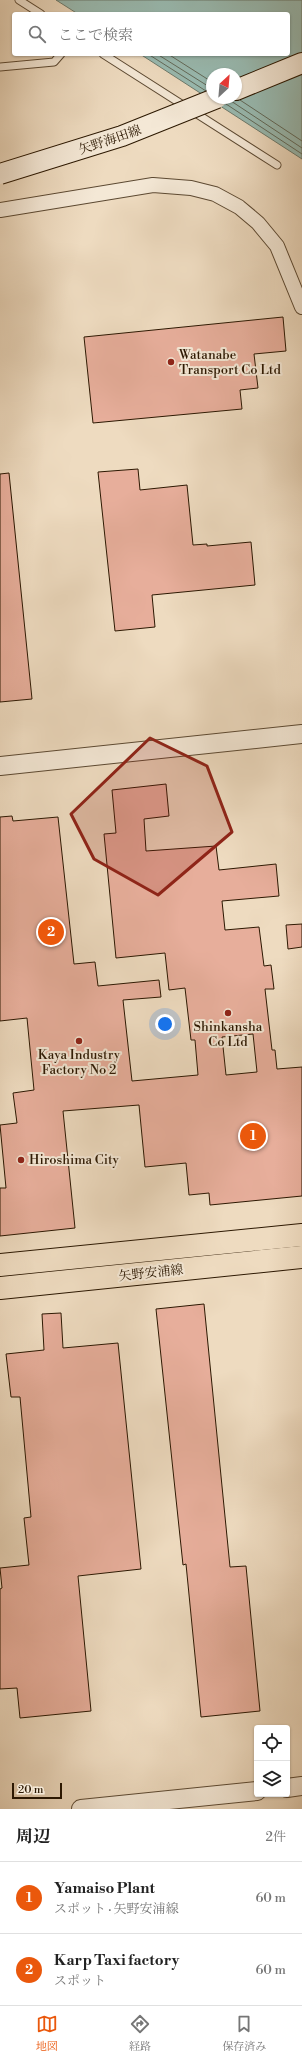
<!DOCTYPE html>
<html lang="ja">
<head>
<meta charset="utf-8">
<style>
	body { margin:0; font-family:"Libre Bodoni","Noto Serif JP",serif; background:#f6f6f6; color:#222 }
	.controls { position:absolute; right:12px; bottom:12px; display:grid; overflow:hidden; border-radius:4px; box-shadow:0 1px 3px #0004 }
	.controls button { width:36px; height:36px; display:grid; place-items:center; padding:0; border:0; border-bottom:1px solid #e0e0e0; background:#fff; color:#222; font:20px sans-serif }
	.compass { position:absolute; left:206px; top:68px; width:36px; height:36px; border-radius:50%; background:#fff; box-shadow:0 1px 3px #0004; rotate:26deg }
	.scale { position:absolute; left:12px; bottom:10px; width:50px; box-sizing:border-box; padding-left:4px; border:2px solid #2c1802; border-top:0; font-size:11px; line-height:14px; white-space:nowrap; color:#2c1802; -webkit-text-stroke:3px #f4e8d6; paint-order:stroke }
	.you { position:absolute; left:165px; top:1024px; width:14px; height:14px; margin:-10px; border:3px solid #fff; border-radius:50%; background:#1a73e8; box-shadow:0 0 0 6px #1a73e833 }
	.badge { display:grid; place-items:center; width:26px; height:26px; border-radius:50%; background:#ea580c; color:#fff; font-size:13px; font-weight:700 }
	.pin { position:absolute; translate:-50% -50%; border:2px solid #fff; box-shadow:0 1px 4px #0006 }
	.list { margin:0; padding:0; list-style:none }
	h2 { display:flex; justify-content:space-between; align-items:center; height:52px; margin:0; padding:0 16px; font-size:17px }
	h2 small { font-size:13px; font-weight:400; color:#767676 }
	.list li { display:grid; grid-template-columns:26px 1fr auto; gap:12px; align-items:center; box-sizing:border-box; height:72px; padding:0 16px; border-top:1px solid #e0e0e0 }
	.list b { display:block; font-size:15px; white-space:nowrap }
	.list p { margin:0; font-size:13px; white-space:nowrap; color:#767676 }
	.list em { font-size:13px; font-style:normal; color:#767676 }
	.icon { flex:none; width:22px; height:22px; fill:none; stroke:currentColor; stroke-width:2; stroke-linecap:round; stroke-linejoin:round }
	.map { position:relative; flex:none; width:302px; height:1809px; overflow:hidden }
	.search { position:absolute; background:#fff; box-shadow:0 1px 3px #0004; left:12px; right:12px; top:12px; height:44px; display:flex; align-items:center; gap:10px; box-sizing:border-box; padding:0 14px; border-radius:4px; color:#767676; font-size:15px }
	.sheet { height:196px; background:#fff }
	nav { display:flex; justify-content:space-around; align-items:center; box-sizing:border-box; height:56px; border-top:1px solid #e0e0e0; background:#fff; font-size:11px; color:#767676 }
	nav a { display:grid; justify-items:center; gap:2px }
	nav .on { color:#ea580c }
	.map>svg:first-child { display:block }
	.water { fill:#99bbb2; stroke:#6d7a6c; fill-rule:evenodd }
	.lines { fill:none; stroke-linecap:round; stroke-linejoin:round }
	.shore { stroke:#626a5a; stroke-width:1 }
	.building { fill:#e7ae9b; stroke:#2c1802; fill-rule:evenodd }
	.service-casing { stroke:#5c4932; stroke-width:9 }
	.minor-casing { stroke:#5c4932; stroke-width:16 }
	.tertiary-casing { stroke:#5c4932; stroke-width:20 }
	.secondary-casing { stroke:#2c1802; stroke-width:22 }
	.primary-casing { stroke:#2c1802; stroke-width:24 }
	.service { stroke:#f4e8d6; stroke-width:7 }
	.minor { stroke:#f4e8d6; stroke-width:14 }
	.tertiary { stroke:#f4e8d6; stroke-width:18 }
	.secondary { stroke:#f4e8d6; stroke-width:20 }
	.primary { stroke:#eedbc0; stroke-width:22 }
	.secondary-bridge-casing { stroke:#2c1802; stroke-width:22; stroke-linecap:butt }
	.secondary-bridge { stroke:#f4e8d6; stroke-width:20 }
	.marked { fill:#8f2418; fill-opacity:0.2; stroke:#8f2418; stroke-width:3; stroke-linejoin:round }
	.poi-dot { fill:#8f2418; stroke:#f4e8d6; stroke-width:1.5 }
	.labels { text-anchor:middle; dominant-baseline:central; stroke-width:4; stroke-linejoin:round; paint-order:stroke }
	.street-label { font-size:13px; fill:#2c1802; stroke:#f4e8d6 }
	.poi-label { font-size:13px; fill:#2c1802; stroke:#f4e8d6; text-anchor:start }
</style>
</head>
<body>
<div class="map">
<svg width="302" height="1809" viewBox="0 0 302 1809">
	<rect width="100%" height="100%" fill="#eedbc0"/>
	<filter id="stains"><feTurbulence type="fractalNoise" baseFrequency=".005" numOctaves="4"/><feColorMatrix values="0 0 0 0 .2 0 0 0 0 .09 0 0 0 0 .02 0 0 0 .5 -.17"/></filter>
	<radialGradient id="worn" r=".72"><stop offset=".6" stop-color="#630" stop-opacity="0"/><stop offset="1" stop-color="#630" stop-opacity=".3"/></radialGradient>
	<!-- water -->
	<path class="water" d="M56,0H302V159L140,54H288V14H78ZM212,74H236V98H212Z"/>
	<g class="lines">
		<!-- shore -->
		<g class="shore">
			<polyline points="148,54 206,91"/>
			<polyline points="157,54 211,88"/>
			<polyline points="168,54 212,82"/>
			<polyline points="228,99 302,148"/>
			<polyline points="240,100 302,141"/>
			<polyline points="226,104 302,154"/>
		</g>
	</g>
	<!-- building -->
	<g class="building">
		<polygon points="283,317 286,351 254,354 258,388 240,390 242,409 93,423 84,337"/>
		<polygon points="138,469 140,490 187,485 193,545 207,544 207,546 251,542 255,585 152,595 155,627 115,631 98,472"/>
		<polygon points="9,473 32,699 0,702 0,474"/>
		<path d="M166,784L169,816L144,819L146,851L216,846L219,870L276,864L279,896L222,901L225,930L259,927L264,966L271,965L274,989H265L272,1050H275L277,1069L302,1067V1196L210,1205L209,1193L189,1195L186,1163L145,1167L139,1105L63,1111L75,1228L0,1236V1188H6L0,1125L17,1123L13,1093L34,1090L27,1018L0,1021V817L12,816L13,821L58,817L74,964L95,962L98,986L159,980L161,997L123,1000L132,1081L198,1075L195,1040H191L185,988L169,990L165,953L116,958L104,834L116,833L112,790ZM253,1034L257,1072L226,1075L222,1037Z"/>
		<polygon points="302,924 302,947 288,949 286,925"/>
		<polygon points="204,1304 230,1567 246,1566 260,1711 201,1717 186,1564 183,1565 156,1309"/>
		<polygon points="61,1313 63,1348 118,1343 141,1569 78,1576 91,1711 20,1718 17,1688 0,1689 0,1589 2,1588 0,1568 29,1565 24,1518 31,1517 20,1397 11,1397 6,1354 44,1350 42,1314"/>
	</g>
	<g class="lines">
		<defs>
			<g id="service">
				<polyline points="19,0 41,14"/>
				<polyline points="103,54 277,165"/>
				<polyline points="0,67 54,62 61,54"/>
			</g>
			<polyline id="minor" points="0,210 153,185 191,188 215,194 239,207 258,223 277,246 302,307"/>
			<g id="tertiary">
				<polyline points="0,766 302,734"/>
				<polyline points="287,1788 302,1786"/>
				<polyline points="81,1809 257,1791"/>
			</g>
			<polyline id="secondary" points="236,90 302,63"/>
			<g id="primary">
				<polyline points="0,1265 302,1235"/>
				<polyline points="0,1288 302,1257"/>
			</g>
		</defs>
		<!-- service casing -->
		<use href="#service" class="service-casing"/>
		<!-- minor casing -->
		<use href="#minor" class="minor-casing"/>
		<!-- tertiary casing -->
		<use href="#tertiary" class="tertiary-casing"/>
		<!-- secondary casing -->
		<use href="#secondary" class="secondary-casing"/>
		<!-- primary casing -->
		<use href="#primary" class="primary-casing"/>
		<!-- service -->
		<use href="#service" class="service"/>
		<!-- minor -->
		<use href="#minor" class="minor"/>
		<!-- tertiary -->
		<use href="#tertiary" class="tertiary"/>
		<!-- secondary -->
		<use href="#secondary" class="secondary"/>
		<!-- primary -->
		<use href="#primary" class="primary"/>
		<defs>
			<polyline id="secondary-bridge" points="0,174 122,136 217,98"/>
		</defs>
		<!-- secondary-bridge casing -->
		<use href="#secondary-bridge" class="secondary-bridge-casing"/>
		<!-- secondary-bridge -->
		<use href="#secondary-bridge" class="secondary-bridge"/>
	</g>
	<!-- marked area -->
	<path class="marked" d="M150,738L207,766L232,832L158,895L94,859L71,814Z"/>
	<!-- markers -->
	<g class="poi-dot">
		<circle cx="171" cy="362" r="4"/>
		<circle cx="228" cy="1013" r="4"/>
		<circle cx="79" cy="1041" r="4"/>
		<circle cx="21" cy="1160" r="4"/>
	</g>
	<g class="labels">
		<!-- street labels -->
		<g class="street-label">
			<text transform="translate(110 140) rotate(-19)">矢野海田線</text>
			<text transform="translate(151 1273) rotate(-6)">矢野安浦線</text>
		</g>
		<!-- poi labels -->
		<g class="poi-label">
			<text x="179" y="355">Watanabe<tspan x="179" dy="15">Transport Co Ltd</tspan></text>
			<text x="228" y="1027" text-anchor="middle">Shinkansha<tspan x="228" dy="15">Co Ltd</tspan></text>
			<text x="79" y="1055" text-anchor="middle">Kaya Industry<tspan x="79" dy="15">Factory No 2</tspan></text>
			<text x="29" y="1160">Hiroshima City</text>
		</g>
	</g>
	<rect width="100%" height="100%" filter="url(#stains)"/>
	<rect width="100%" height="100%" fill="url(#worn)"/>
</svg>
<div class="controls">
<button><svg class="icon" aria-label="locate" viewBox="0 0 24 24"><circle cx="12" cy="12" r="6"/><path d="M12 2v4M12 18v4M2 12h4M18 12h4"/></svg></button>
<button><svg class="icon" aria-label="layers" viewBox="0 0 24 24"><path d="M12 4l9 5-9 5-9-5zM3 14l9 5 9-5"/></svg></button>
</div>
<svg class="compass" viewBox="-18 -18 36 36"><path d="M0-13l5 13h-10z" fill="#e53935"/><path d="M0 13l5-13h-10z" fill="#767676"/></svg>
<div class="scale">20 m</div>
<div class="you"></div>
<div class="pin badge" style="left:253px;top:1136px">1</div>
<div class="pin badge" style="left:51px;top:932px">2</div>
<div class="search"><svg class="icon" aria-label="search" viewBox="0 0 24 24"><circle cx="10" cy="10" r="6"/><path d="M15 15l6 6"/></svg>ここで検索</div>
</div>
<section class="sheet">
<h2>周辺<small>2件</small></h2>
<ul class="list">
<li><span class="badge">1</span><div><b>Yamaiso Plant</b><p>スポット · 矢野安浦線</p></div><em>60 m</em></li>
<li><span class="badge">2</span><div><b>Karp Taxi factory</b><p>スポット</p></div><em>60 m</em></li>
</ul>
</section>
<nav>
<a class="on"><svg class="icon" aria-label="map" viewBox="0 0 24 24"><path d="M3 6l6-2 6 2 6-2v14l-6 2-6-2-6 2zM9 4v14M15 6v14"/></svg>地図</a>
<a><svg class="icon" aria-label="directions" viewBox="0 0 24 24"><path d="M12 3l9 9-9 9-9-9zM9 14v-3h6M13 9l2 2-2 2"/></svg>経路</a>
<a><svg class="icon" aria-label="saved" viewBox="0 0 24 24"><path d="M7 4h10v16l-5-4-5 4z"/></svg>保存済み</a>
</nav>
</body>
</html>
